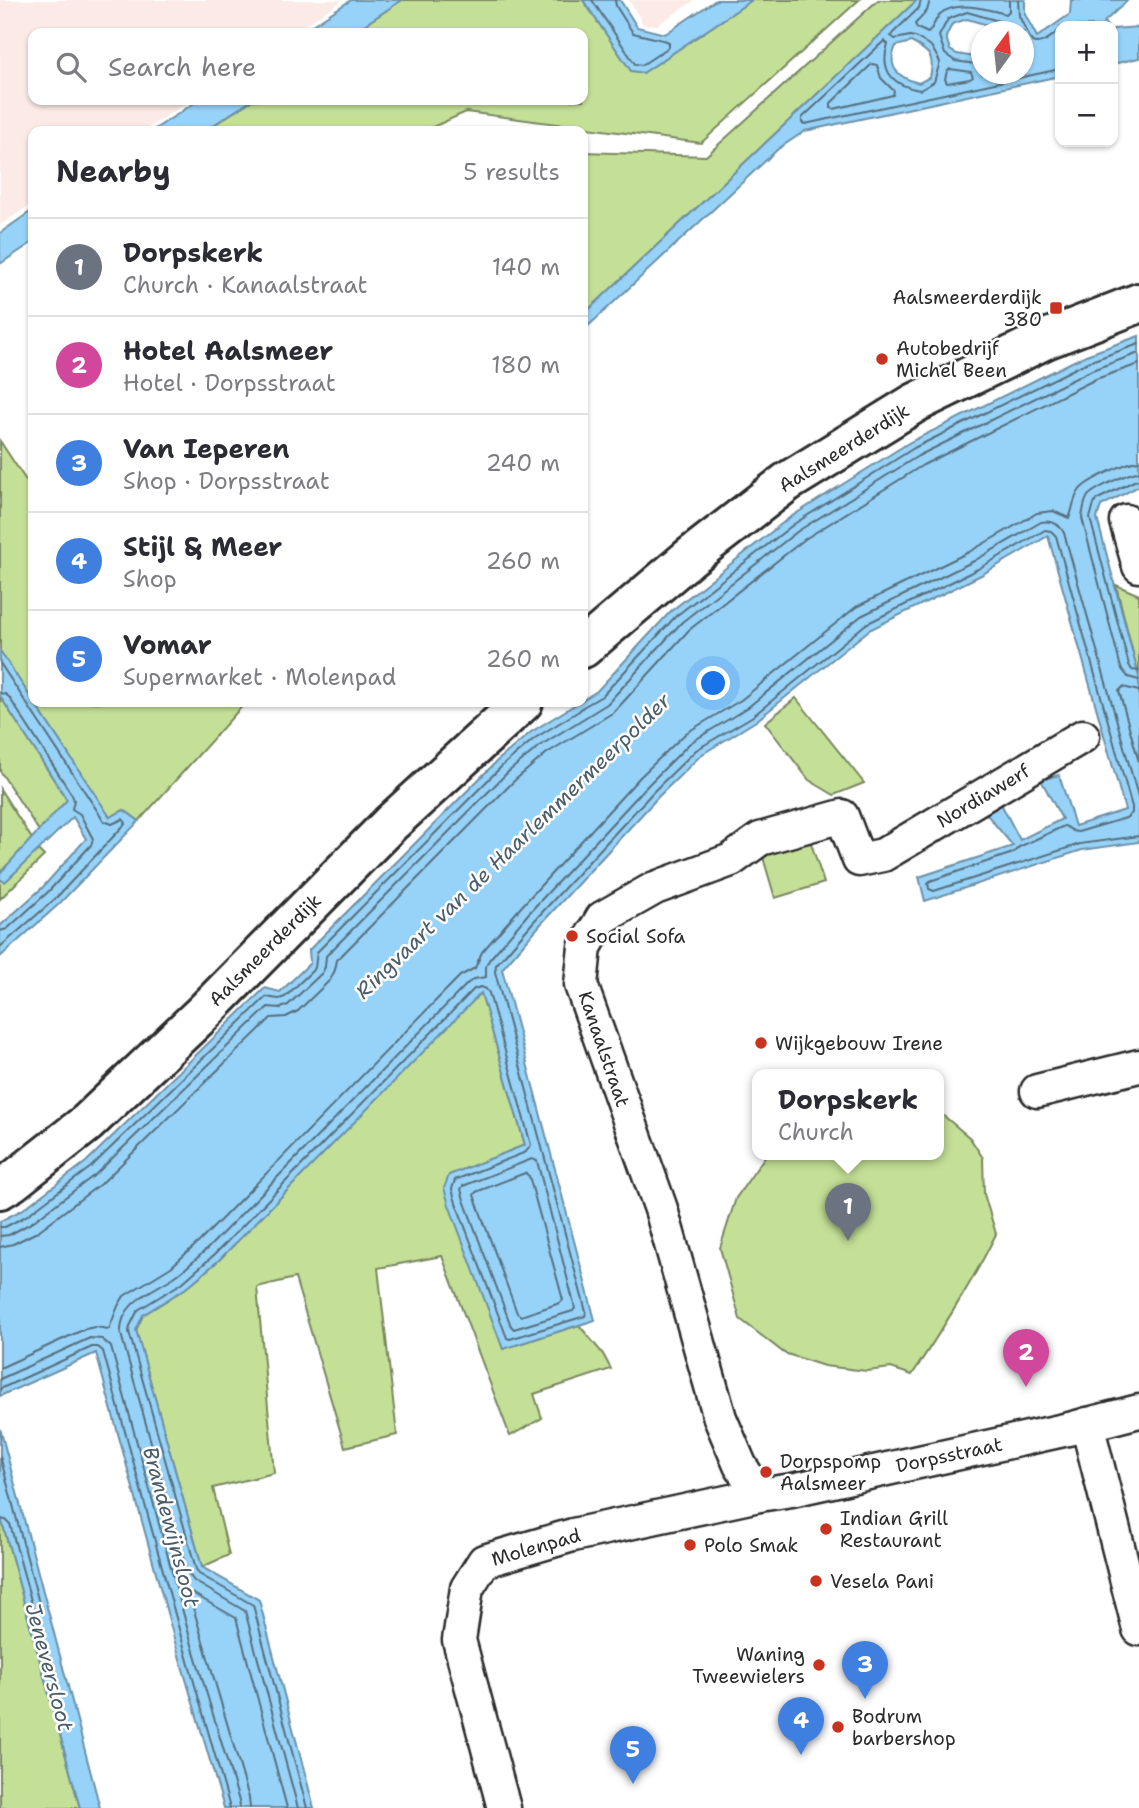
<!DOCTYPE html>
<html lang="en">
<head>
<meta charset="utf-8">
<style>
	body { margin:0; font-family:"Shantell Sans",sans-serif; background:#f2f2f3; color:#2b2b33 }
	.controls { position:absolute; right:21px; top:21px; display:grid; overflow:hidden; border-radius:14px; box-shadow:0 2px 5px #0004 }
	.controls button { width:63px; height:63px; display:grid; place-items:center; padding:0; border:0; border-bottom:2px solid #e1e1e2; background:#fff; color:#2b2b33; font:35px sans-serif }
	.compass { position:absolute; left:971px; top:21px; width:63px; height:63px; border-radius:50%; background:#fff; box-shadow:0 2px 5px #0004; rotate:15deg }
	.you { position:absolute; left:714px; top:684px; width:24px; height:24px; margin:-18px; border:5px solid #fff; border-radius:50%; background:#1a73e8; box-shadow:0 0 0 10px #1a73e833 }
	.badge { display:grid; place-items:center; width:46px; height:46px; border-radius:50%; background:#c8321e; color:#fff; font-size:23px; font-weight:700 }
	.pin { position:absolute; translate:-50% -58px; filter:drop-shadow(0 2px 4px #0008) }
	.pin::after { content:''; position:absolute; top:37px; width:24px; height:21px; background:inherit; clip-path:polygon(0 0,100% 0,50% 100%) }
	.popup { position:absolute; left:752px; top:1069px; width:192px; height:91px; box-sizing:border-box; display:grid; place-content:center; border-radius:14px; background:#fff; filter:drop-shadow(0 2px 5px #0005); font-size:23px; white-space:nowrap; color:#7c7c81 }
	.popup b { font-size:26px; color:#2b2b33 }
	.popup::after { content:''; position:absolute; left:50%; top:100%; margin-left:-14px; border:14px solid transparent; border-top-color:#fff }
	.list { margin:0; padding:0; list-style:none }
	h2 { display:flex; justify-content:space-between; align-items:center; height:91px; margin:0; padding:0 28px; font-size:30px }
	h2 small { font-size:23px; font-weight:400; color:#7c7c81 }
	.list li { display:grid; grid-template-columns:46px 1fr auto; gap:21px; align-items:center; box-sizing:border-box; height:98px; padding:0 28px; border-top:2px solid #e1e1e2 }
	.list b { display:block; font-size:26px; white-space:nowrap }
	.list p { margin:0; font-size:23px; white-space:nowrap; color:#7c7c81 }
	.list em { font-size:23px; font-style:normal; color:#7c7c81 }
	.icon { flex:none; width:38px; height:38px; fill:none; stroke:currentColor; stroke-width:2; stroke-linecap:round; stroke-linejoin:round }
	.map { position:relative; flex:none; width:1139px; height:1808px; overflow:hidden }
	.search { position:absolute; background:#fff; box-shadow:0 2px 5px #0004; left:28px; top:28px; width:560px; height:77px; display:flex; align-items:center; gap:18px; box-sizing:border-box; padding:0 24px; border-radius:14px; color:#7c7c81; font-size:26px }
	.panel { position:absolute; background:#fff; box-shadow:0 2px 5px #0004; left:28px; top:126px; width:560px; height:581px; border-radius:14px }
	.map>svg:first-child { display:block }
	.built { fill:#fbeae5 }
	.green { fill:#c4e097; stroke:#788661; stroke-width:2 }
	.water { fill:#97d3f8; stroke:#6c90a6; stroke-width:2; fill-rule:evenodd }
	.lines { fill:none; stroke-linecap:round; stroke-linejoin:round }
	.shore { stroke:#566e7d; stroke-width:2 }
	.minor-casing { stroke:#2b2b2b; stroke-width:37 }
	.tertiary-casing { stroke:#2b2b2b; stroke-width:44 }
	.minor { stroke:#fff; stroke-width:32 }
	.tertiary { stroke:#fff; stroke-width:38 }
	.poi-dot { fill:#c8321e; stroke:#fff; stroke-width:2.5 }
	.labels { text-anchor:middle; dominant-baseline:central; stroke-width:5; stroke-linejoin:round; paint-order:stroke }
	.poi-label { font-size:19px; fill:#2b2b2b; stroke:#fff; text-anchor:start }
	.street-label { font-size:19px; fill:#2b2b2b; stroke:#fff }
	.water-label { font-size:21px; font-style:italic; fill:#4b5d68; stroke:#fff }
</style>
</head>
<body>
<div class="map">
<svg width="1139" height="1808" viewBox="0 0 1139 1808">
	<rect width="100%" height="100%" fill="#fff"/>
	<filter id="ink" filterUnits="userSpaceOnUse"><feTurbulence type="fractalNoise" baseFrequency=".0143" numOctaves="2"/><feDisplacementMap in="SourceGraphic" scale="14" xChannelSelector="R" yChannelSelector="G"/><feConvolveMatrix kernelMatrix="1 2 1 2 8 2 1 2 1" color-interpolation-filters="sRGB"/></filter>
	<g filter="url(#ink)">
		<!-- built -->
		<g class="built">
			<polygon points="0,0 343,0 292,33 33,33 33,100 191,100 143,131 33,131 33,203 0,225"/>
			<polygon points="629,0 695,0 657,25 644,25"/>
		</g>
		<!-- green -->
		<g class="green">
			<polygon points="402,0 583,0 631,70 643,73 752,0 859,0 701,143 466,112 424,131 205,131 252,100 583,100 583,33 352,33"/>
			<polygon points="878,0 917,0 583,315 583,152 706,156"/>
			<polygon points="0,441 33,491 33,701 0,651"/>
			<polygon points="1116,585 1139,595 1139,677"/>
			<polygon points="0,696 67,800 39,831 0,771"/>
			<polygon points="796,698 864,783 834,795 809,780 765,723"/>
			<polygon points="34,702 246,702 139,821 124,810 110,818"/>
			<polygon points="0,789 32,839 0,873"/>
			<polygon points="810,840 824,883 775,898 762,854"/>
			<polygon points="38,850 44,856 0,899 0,878 7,880"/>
			<polygon points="481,992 525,1145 449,1175 503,1349 579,1325 603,1354 611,1369 534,1394 542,1418 510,1436 442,1256 378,1268 397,1435 345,1447 295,1278 257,1287 274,1473 213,1488 229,1555 202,1567 136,1330 143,1315 186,1288 219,1260"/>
			<path d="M939,1114L944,1116L970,1138L983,1158L984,1194L996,1234C972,1283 942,1329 912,1375L891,1368L867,1371L824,1366L784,1353L740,1319L720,1248L736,1198L766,1155H939Z"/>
			<polygon points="0,1514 80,1808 0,1808"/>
		</g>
		<!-- water -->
		<g class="water">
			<polygon points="351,0 402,0 352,33 300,33"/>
			<polygon points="583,0 620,0 637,27 665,34 716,0 752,0 643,73 631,71"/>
			<path d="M917,0H1025V14L1037,37L1070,14L1071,0H1128L1104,22L1107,26H1060V76L805,131L778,149L583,331V315ZM967,19L1005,30L1006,31L1024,32V74H982L981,58L957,54L950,50L946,37L952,24ZM911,42C930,52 935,56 930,77L919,83C899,78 886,68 896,46Z"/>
			<polygon points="1139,27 1139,58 1113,64 1113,29"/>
			<polygon points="199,100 252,100 204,131 152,131"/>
			<polygon points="33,210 33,242 0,264 0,233"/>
			<polygon points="1139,336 1139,486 1101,506 1097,518 1139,677 1139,842 1082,850 925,901 919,877 1013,846 984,811 1000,802 1020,840 1062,819 1041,780 1059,775 1075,826 1125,810 1048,536 981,575 869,630 756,721 701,755 659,796 540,925 502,969 595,1320 503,1349 449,1205 444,1188 449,1175 525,1145 481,993 219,1260 186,1288 143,1315 136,1330 202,1567 259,1600 314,1808 224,1808 175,1642 96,1353 0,1396 0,1221 22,1210 86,1162 265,988 280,992 310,963 309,950 497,761 531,732 597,691 671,611 789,518 910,442 1086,355"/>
			<polygon points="0,651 110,817 124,810 139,821 59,904 0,957 0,926 43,887 86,839 73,817 5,882 0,879 0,873 67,800 0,696"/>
			<polygon points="0,1428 100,1808 80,1808 0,1514"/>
		</g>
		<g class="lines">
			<!-- shore -->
			<g class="shore">
				<polyline points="592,0 635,64 642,65 669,47 669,43 667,41 633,33 616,6 615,0"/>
				<path d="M921,0L919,8L893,33L891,36L895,39L910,36L915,37L931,46L940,62L934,82L920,90C894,86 879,72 888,44L884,41L802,118V123L805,124L1060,69"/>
				<path d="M930,0L927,11L915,24L917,28L928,33C933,28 935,20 940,14C957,0 987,9 1006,14L1009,11V0"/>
				<path d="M1018,0L1019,16L1032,42C1042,46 1052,36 1060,30"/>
				<polygon points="872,64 877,65 881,78 894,91 893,95 834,109 831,108 831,103"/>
				<polyline points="982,65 955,61 945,54 939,36 948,19 967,12 1002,22 1007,26 1007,32"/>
				<polygon points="950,69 971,72 973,77 970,79 947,83 945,79 947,71"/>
				<path d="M1139,472C1130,472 1094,489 1088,496C1084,502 1083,511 1082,518L1121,668L1128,677L1139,680"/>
				<polyline points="1139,480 1134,481 1096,500 1094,504 1090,518 1129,665 1132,670 1139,671"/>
				<polyline points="0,663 104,821 112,824 123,819 126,823 55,899 0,947"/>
				<polyline points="1139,691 1123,687 1119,691 1139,762"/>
				<polyline points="0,693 5,694 9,697 72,795 74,800 72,809 80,814 93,839 91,845 48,892 7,929 0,931"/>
				<polygon points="532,1159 537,1161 575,1308 573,1311 514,1329 511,1326 464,1200 461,1189 463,1186"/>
				<polygon points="525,1173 529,1176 563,1300 560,1303 521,1316 517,1313 474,1195 476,1192"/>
				<polyline points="0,1227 5,1227 26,1216 91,1167 266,997 279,999 285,997 315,968 317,952 502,766 535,738 579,711 583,707 602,696 676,616 794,524 914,448 1088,362 1139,344"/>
				<polyline points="0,1236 9,1235 31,1223 96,1174 268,1007 281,1008 288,1005 322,973 325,967 326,956 508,772 541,745 607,704 682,622 798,531 918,456 1092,370 1139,353"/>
				<polyline points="0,1247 13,1244 37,1232 103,1182 271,1018 286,1017 298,1011 330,980 335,970 337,960 515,780 547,753 614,712 689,630 805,539 923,465 1096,379 1139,364"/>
				<path d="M0,1368L85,1329L95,1327L109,1329L118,1306L124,1296L171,1267L200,1241L460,976L475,968L482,952L521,907L640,777L686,733L741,700L856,607L969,552L1037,513L1053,511L1069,518C1073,510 1073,499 1079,491C1085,481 1127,462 1139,461"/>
				<polyline points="0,1379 90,1338 102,1339 111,1347 190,1638 239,1801 239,1808"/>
				<polyline points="0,1389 92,1347 98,1347 103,1351 182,1640 230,1808"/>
				<polyline points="0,1456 40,1607 37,1611 33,1608 10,1524 6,1520 0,1519"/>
				<polyline points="250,1808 249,1798 190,1597 192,1593 236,1618 287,1808"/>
				<path d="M298,1808L245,1611L194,1581L187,1572L121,1334C119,1302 153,1291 174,1277C186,1269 197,1258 208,1248L468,983L474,979L486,977V966L489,960L528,914L648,785L690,743L747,708L861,616L974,561L1041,522C1051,520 1059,523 1064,533L1139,800"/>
				<path d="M307,1808L253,1605L199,1574L196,1569L129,1332L130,1326L138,1310L182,1283L214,1255L474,989L481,987L486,989L489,993L531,1145L526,1152L455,1180L452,1189L456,1203L507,1338L510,1339L585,1316L586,1312L495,972L496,965L535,920L654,791L696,750L753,716L866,624L978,569L1045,530L1051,531L1056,536L1132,807V813L1126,818L1078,832C1071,833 1069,826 1064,826L1019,847L1013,853L930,881L928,883L929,889L934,891L1080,844L1139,836"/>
			</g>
			<defs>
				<g id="minor">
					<polyline points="1126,521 1139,566"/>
					<polyline points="1037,1091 1139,1066"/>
					<polyline points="1087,1424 1139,1629"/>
					<polyline points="759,1495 740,1465 720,1418 661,1209 581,985 585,947 602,918 655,888 731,860 760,839 842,816 859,860 883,855 1083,736"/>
					<polyline points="504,1808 459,1640 467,1588 484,1561 573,1535 759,1495 792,1490 1073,1428 1139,1411"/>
				</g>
				<g id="tertiary">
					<polyline points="583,648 689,558 787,482 915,403 1046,339 1139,303"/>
					<polyline points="0,1189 12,1182 87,1123 203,1013 391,823 523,702"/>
				</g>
			</defs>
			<!-- minor casing -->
			<use href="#minor" class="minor-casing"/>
			<!-- tertiary casing -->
			<use href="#tertiary" class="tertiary-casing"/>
			<!-- minor -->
			<use href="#minor" class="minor"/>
			<!-- tertiary -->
			<use href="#tertiary" class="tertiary"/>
		</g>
	</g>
	<!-- markers -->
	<g class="poi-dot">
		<rect x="1049" y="301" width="14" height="14" rx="3.5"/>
		<circle cx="882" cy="359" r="7"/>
		<circle cx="572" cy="936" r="7"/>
		<circle cx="761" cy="1043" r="7"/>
		<circle cx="766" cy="1472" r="7"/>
		<circle cx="826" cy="1529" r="7"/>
		<circle cx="690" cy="1545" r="7"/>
		<circle cx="816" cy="1581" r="7"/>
		<circle cx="819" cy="1665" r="7"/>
		<circle cx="838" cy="1727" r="7"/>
	</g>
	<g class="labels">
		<!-- poi labels -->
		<g class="poi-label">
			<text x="1042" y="297" text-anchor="end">Aalsmeerderdijk<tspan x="1042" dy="22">380</tspan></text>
			<text x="896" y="348">Autobedrijf<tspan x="896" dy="22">Michel Been</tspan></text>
			<text x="586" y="936">Social Sofa</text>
			<text x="775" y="1043">Wijkgebouw Irene</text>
			<text x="780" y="1461">Dorpspomp<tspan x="780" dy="22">Aalsmeer</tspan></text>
			<text x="840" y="1518">Indian Grill<tspan x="840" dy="22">Restaurant</tspan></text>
			<text x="704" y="1545">Polo Smak</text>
			<text x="830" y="1581">Vesela Pani</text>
			<text x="805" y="1654" text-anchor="end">Waning<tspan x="805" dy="22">Tweewielers</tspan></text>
			<text x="852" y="1716">Bodrum<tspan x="852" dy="22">barbershop</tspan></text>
		</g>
		<!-- street labels -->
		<g class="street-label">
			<text transform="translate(844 448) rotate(-32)">Aalsmeerderdijk</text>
			<text transform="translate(983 796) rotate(-31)">Nordiawerf</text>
			<text transform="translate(265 950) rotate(-45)">Aalsmeerderdijk</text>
			<text transform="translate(604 1049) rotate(71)">Kanaalstraat</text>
			<text transform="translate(949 1455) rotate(-12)">Dorpsstraat</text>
			<text transform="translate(536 1547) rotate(-16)">Molenpad</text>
		</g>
		<!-- water labels -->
		<g class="water-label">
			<text transform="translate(513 846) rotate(-44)">Ringvaart van de Haarlemmermeerpolder</text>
			<text transform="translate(171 1527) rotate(75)">Brandewijnsloot</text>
			<text transform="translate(49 1667) rotate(75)">Jeneversloot</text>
		</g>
	</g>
</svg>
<div class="controls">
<button>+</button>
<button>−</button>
</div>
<svg class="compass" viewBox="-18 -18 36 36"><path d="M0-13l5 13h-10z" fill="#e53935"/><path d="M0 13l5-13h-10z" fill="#7c7c81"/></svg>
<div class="you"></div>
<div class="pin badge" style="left:848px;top:1241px;background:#6b7280">1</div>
<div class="popup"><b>Dorpskerk</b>Church</div>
<div class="pin badge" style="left:1026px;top:1387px;background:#d1479c">2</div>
<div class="pin badge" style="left:865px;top:1699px;background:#3f7fe0">3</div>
<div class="pin badge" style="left:801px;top:1755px;background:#3f7fe0">4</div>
<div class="pin badge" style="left:633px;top:1784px;background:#3f7fe0">5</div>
<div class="search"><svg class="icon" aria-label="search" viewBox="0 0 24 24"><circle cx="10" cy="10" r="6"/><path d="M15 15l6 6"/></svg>Search here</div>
<section class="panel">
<h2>Nearby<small>5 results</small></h2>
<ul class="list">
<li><span class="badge" style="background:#6b7280">1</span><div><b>Dorpskerk</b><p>Church · Kanaalstraat</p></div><em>140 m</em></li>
<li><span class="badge" style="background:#d1479c">2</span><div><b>Hotel Aalsmeer</b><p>Hotel · Dorpsstraat</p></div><em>180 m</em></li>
<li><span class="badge" style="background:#3f7fe0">3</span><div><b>Van Ieperen</b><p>Shop · Dorpsstraat</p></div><em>240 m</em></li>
<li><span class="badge" style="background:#3f7fe0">4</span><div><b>Stijl &amp; Meer</b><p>Shop</p></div><em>260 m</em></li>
<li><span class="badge" style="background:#3f7fe0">5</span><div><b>Vomar</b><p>Supermarket · Molenpad</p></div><em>260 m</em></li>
</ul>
</section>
</div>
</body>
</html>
